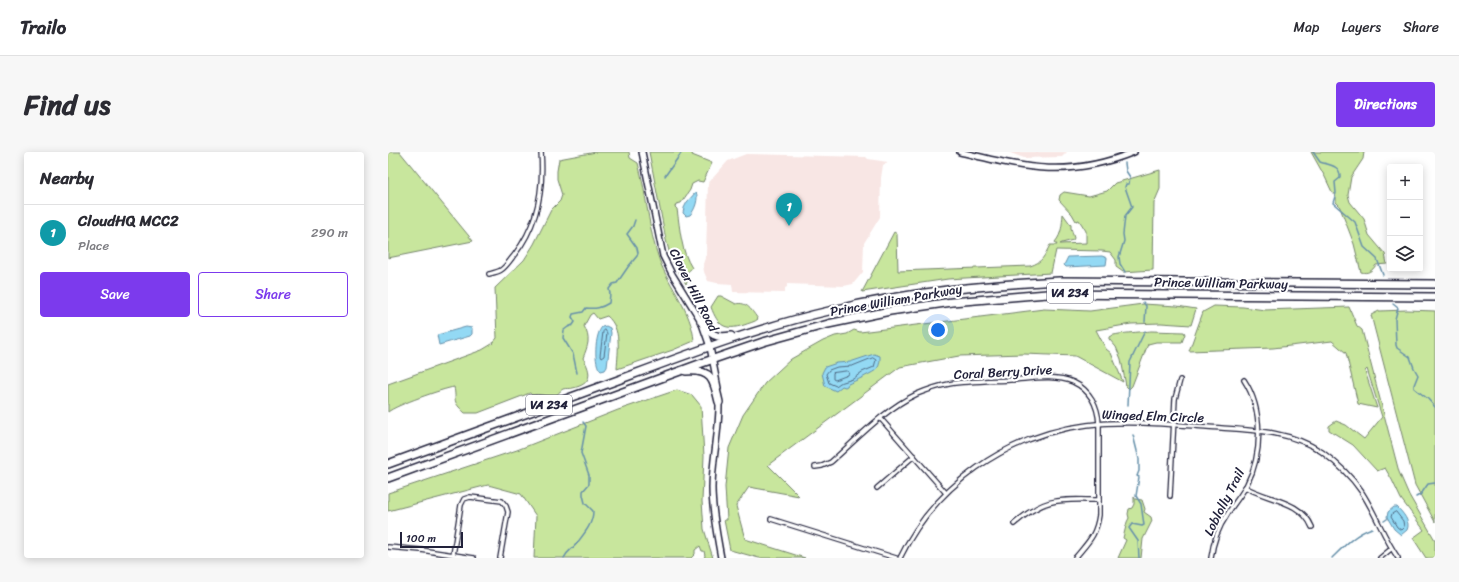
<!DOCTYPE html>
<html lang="en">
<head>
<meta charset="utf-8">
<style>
	body { margin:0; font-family:Sriracha,sans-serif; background:#f7f7f7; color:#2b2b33 }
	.controls { position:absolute; right:12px; top:12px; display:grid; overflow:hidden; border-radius:4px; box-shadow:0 2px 10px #0003 }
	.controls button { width:36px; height:36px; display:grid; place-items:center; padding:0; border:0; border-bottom:1px solid #e1e1e2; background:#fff; color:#2b2b33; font:20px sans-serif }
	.scale { position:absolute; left:12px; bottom:10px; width:63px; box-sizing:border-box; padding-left:4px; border:2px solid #22223b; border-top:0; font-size:11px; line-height:14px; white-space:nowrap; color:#22223b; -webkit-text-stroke:3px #fff; paint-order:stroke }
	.you { position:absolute; left:550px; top:178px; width:14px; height:14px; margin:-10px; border:3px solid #fff; border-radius:50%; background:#1a73e8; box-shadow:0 0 0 6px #1a73e833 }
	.badge { display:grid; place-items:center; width:26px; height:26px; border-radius:50%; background:#7c3aed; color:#fff; font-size:13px; font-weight:700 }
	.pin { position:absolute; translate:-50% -33px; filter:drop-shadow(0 1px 2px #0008) }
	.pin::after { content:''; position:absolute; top:21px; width:14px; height:12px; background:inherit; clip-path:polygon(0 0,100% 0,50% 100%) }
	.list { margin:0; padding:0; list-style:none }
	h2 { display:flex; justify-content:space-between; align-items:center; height:52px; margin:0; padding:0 16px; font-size:17px }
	h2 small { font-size:13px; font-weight:400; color:#7c7c81 }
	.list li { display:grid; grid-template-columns:26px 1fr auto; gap:12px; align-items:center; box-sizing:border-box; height:56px; padding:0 16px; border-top:1px solid #e1e1e2 }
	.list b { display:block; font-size:15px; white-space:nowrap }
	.list p { margin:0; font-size:13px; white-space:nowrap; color:#7c7c81 }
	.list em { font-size:13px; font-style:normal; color:#7c7c81 }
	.actions { display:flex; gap:8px; padding:12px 16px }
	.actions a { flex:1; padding:9px 0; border:1px solid #7c3aed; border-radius:4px; text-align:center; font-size:14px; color:#7c3aed }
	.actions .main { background:#7c3aed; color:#fff }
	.icon { flex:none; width:22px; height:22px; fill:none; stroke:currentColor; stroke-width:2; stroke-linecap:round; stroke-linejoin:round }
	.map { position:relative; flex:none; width:1047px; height:406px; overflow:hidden; border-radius:4px }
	header { display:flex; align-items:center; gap:24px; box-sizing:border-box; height:56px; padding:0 20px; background:#fff; border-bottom:1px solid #e1e1e2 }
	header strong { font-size:19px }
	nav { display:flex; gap:22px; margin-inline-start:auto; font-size:14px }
	.intro { display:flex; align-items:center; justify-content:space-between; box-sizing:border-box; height:96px; padding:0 24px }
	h1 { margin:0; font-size:28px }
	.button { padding:10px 18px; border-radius:4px; background:#7c3aed; color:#fff; font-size:14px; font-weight:700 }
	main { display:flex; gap:24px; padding:0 24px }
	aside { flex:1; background:#fff; border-radius:4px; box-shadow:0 2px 10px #0003 }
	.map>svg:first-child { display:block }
	.built { fill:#f8e6e4 }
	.green { fill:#c8e69d; stroke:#75846c }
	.water { fill:#93d9f4; stroke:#6690aa }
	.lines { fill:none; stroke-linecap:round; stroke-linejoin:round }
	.shore { stroke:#4f6b85; stroke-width:1 }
	.stream { stroke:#6690aa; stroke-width:1.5 }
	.street-casing { stroke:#22223b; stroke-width:6 }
	.secondary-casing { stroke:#22223b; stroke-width:8 }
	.highway-casing { stroke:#22223b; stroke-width:10 }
	.street { stroke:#fff; stroke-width:3.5 }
	.secondary { stroke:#fff; stroke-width:5 }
	.highway { stroke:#fff; stroke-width:7 }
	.labels { text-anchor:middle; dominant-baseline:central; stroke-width:4; stroke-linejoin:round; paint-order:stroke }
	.shield { fill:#fff; stroke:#646476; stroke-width:1 }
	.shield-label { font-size:12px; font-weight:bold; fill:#22223b }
	.street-label { font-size:13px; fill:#22223b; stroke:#fff }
</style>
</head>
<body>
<header>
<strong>Trailo</strong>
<nav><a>Map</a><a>Layers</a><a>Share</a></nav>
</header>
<div class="intro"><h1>Find us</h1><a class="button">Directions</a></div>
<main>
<aside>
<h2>Nearby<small></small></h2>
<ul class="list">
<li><span class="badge" style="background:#0f9aa8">1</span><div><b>CloudHQ MCC2</b><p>Place</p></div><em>290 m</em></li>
</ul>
<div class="actions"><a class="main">Save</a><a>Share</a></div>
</aside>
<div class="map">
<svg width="1047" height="406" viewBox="0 0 1047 406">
	<rect width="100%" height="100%" fill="#fff"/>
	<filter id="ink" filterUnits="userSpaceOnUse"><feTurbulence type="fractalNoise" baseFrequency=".025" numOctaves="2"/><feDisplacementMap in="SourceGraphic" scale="8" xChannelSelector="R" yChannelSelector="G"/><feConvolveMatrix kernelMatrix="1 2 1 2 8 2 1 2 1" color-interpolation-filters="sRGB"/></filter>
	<g filter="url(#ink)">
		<!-- built -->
		<g class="built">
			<polygon points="620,0 679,0 674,5 636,6"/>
			<polygon points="358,2 478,5 480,7 500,10 495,13 493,26 492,65 476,91 475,120 465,132 456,134 399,132 399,135 397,136 397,141 345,140 344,132 329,131 320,129 316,120 315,112 318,103 320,32 323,28 340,9"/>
		</g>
		<!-- green -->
		<g class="green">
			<polygon points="0,0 12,0 85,89 0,106"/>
			<path d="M208,0H241L242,6L250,11C259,43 260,76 271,107C281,135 304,159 306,189L285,198L229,217C230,198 234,177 219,164L210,167L205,161L202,163L196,174C203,187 200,193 195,206C204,221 204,232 185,236C181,237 178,236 175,237C171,239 170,244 165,244C157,245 152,241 144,243L142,241L90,261H77C63,248 69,250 66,235C54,237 8,253 0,260V232L94,198L104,192L109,186L107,136L136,108L146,92L163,58L172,49L174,43L169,27V19L171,7L176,6Z"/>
			<path d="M261,0H305L304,3L324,11L315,30L310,29L304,32L302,38L293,51L288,52L287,55L289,57C292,77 293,99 304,116L297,122L300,128L298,132L283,106L278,88Z"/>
			<path d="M923,0H976L975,7L963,25L960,43L962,50L976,67L981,83L997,102L999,112L988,113C984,119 980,122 973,120L966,92L951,53L948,50V45L944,40L937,25Z"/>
			<path d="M772,18V37L766,51L765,118L735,120L728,115V108L722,100L714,99L668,98L663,121L560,127L474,140L506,80L509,82L510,119L642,114C655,110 656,104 662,93H669L667,90C674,82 674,72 675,62L683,73V76L686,86L685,88L674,91L672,92L698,91V79L691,68L688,69L684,62L671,48L672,43L676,40L701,44L719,39L727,31Z"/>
			<path d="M330,144H333L348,152C359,149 364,159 370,167C367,170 361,171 356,173C337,179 330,174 323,155Z"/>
			<polygon points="755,152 789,154 808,157 803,173 773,171 743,172 708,178 718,197 723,201 735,230 687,204 636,202 571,204 512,215 380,313 411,344 361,335 348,354 357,387 417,406 371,406 342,398 336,368 339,368 337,335 341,296 355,263 377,231 403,207 435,189 447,184 459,182 466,178 472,180 656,157 702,159"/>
			<polygon points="826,154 855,155 877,158 961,155 969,174 974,178 1011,320 1021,343 1047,388 1047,406 1038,406 1025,386 1036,378 1013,347 1004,328 997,316 989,319 965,293 941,278 941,274 948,269 958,273 976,287 994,265 979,217 977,219 989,256 970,252 958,201 944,189 885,196 801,199 815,160"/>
			<polygon points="1019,158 1047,159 1047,370 1027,333 983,163 991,159"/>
			<path d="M763,179L796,180L797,182L794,190H768L760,192L744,234L741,237L738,234L733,207L728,195L721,187V185C725,181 756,180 763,179Z"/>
			<polygon points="289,238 304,243 313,254 316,304 314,349 316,377 325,406 316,406 317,404 316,399 314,399 312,394 307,398 307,402 303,406 146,406 148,364 133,342 100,333 0,359 0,341 129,298 230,258"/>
			<polygon points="746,345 747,347 754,348 757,357 756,360 763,365 764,369 755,387 753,406 730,406 738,388 735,386 739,370 741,366 740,362 741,357 744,356 746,352"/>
		</g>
		<!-- water -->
		<g class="water">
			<path d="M308,40C311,46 307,58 302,63L298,64L295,61L296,56L299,50Z"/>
			<polygon points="714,104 719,106 718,113 678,115 676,113 680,105"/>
			<path d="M218,174L222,176L223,181L219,215L217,218L213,219C205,213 207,182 214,175Z"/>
			<polygon points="78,175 84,176 84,182 82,184 51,193 49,183"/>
			<path d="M486,202L492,204C492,208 492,213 489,217C487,220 465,230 460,232L459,234L457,235L454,234L448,239L437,234L434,221L437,215L449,211L462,210Z"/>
			<path d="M1006,355H1009C1015,361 1023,370 1019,378L1013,383L1006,377L999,365L1000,360Z"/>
		</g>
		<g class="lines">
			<!-- shore -->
			<g class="shore">
				<polygon points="217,178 219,181 216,204 213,206 212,204 215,180"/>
				<polygon points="485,206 488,208 486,215 474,220 465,227 452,231 448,234 441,231 438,222 441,218 449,215 464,214"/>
				<polygon points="459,219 461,220 460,223 447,228 445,227 445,221"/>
				<polygon points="1008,360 1015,369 1016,375 1013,378 1009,375 1003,365 1004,362"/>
			</g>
			<!-- stream -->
			<g class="stream">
				<path d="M925,0L932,10C941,13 953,13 952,26L947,30L948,41L945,51L967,70L976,95L989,107L995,123"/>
				<polyline points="737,11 738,19 742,25 741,32 738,32 737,35 744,55 737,64 735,82 736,89 731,105 732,112 737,120"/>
				<polyline points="277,24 294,0"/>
				<polyline points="755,150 758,154 757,170"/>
				<polyline points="1005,152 1010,156 1007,167 1008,193 1009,196 1022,205 1026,216 1030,223 1026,233 1026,236 1040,247 1047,255"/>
				<path d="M189,221L185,202L175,186L176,178L180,175L185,173L187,170L184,165L185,162L195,160L198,156C208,157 213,156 221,151L222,142L221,137L225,132L229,131L240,115L249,104L250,101L249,96L239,82L245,74L247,68"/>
				<polyline points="740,253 742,210 757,179"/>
				<polyline points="745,283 751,307 751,319 749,324 751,325 748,344 753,352 756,373 754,374 744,372 741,376 750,389 751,406"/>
				<polyline points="1028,345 1033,342 1040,332 1047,331"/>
				<polyline points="996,369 999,367"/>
				<path d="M176,406C180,398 185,397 189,391C196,382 205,372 205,359L197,351L195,343V339L201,332V323L193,301L198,274L195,270"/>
				<path d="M944,406C956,394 967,382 984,376"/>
			</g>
			<defs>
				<g id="street">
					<path d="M101,122C105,121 110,120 113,118C118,115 123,107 127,102C150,72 156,37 153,0"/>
					<polyline points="493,267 558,341"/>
					<path d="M427,315L434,314L443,310C468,288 498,256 529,242C539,238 550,234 561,232C581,229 601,229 622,228C642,227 666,222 685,230C702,238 710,254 711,272V363C708,384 700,390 687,406"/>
					<path d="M857,335C879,348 913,348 924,375"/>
					<polyline points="489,336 526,304"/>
					<polyline points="782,344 787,247 792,228"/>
					<polyline points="383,367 508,406"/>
					<path d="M626,372C658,344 672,348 711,348"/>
					<polyline points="0,395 33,398 86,406"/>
					<polyline points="65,403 73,353 76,347 82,345 114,349 118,354 120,360 112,406"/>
					<path d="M512,406C547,333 619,283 699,273C737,268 781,272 819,275C858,278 900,277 934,300C949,311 963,324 973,339C987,360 995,384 1010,406"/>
					<path d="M823,406C825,391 830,376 839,363C845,352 854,343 859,332C875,301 875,257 856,228"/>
					<polyline points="992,406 1003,397"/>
				</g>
				<g id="secondary">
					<polyline points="254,0 275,104 284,122 313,169 322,195 330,236"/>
					<path d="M572,0C638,16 679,27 746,0"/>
					<path d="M331,248C332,278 324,307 324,336C324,360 329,383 333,406"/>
				</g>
				<g id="highway">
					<path d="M313,169C323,182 326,187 343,184"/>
					<path d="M298,219C324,217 326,228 331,250"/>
					<path d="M0,312C80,283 161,253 241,224C308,199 375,174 445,158C520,140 595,133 671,129L1047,132"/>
					<polyline points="0,326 314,211 375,190 440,172 502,159 564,150 659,142 1047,145"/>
				</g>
			</defs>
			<!-- street casing -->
			<use href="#street" class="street-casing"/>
			<!-- secondary casing -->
			<use href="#secondary" class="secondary-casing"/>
			<!-- highway casing -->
			<use href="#highway" class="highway-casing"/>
			<!-- street -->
			<use href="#street" class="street"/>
			<!-- secondary -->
			<use href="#secondary" class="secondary"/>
			<!-- highway -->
			<use href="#highway" class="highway"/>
		</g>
	</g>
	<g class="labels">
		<!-- shield labels -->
		<g class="shield">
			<rect x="659" y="131" width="46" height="20" rx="3"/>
			<rect x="138" y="243" width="46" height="20" rx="3"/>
		</g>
		<g class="shield-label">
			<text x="682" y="141">VA 234</text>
			<text x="161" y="253">VA 234</text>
		</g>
		<!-- street labels -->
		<g class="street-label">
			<text transform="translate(833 131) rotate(1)">Prince William Parkway</text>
			<text transform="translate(306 138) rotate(63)">Clover Hill Road</text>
			<text transform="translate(508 148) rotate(-10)">Prince William Parkway</text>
			<text transform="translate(615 220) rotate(-3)">Coral Berry Drive</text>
			<text transform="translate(765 264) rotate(2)">Winged Elm Circle</text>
			<text transform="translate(836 350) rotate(-63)">Loblolly Trail</text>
		</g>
	</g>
</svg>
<div class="controls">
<button>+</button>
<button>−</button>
<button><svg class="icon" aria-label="layers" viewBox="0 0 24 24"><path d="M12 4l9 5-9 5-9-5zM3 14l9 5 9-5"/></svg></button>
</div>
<div class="scale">100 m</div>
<div class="you"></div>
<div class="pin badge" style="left:401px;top:74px;background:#0f9aa8">1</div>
</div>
</main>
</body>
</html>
